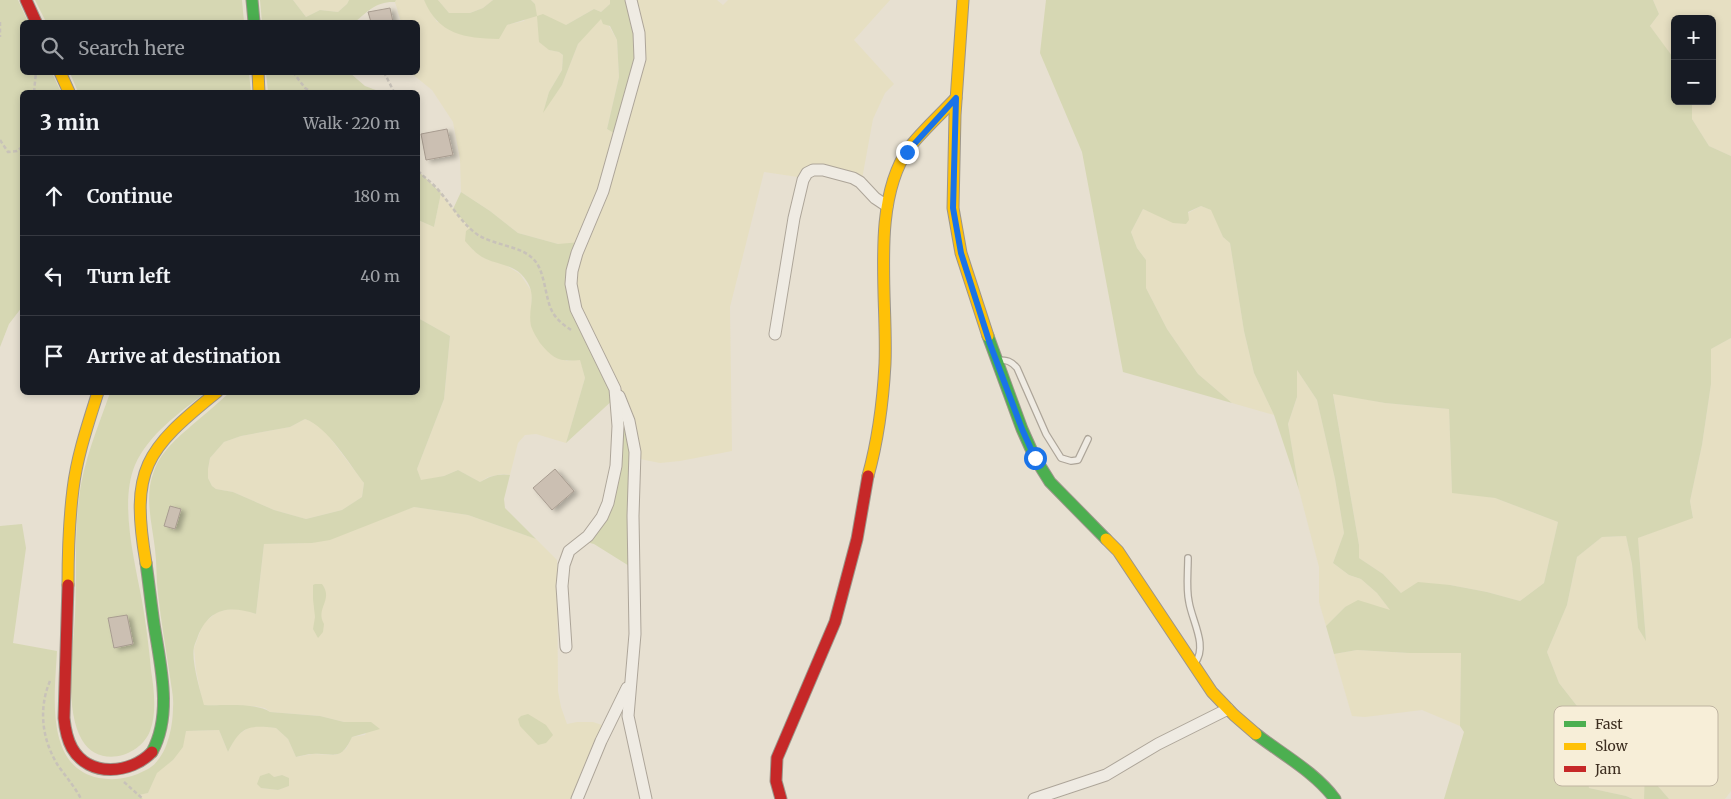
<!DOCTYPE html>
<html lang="en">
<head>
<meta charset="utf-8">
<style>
	body { margin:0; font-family:Merriweather,serif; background:#242831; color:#f1f3f6 }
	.controls { position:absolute; right:15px; top:15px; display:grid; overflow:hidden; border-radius:8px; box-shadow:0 2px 8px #0003 }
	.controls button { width:45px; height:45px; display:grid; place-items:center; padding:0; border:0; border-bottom:1px solid #363941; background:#171b24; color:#f1f3f6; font:25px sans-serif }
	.stop { position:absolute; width:15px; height:15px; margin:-11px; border:4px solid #1a73e8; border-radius:50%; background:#fff }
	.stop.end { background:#1a73e8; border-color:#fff; box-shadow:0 1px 5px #0008 }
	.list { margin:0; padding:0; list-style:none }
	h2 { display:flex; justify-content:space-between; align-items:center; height:65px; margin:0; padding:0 20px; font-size:21px }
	h2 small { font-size:16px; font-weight:400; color:#9ea1a6 }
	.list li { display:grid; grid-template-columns:32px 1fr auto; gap:15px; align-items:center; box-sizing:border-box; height:80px; padding:0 20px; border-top:1px solid #363941 }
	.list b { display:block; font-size:19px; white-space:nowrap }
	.list em { font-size:16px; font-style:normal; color:#9ea1a6 }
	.icon { flex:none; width:28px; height:28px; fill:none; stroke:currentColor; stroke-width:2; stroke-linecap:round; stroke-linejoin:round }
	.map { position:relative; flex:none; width:1731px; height:799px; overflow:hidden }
	.search { position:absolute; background:#171b24; box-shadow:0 2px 8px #0003; left:20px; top:20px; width:400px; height:55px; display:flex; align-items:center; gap:12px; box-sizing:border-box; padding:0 18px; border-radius:8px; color:#9ea1a6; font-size:19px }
	.panel { position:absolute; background:#171b24; box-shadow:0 2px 8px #0003; left:20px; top:90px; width:400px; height:305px; border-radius:8px }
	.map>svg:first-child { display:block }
	.farmland { fill:#e6dfc2; fill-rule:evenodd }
	.green { fill:#d6d7b3; fill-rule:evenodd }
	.building { fill:#cbbfb2; stroke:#a89c90; filter:url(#shadow) }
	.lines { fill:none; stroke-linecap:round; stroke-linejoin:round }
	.lane-casing { stroke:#ada599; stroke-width:8 }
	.street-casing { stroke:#ada599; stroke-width:13 }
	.fast-casing { stroke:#9c958a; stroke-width:13 }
	.slow-casing { stroke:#9c958a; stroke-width:13 }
	.jam-casing { stroke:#9c958a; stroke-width:13 }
	.path { stroke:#c8c2b9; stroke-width:2.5; stroke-dasharray:4 2.5; stroke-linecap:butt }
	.lane { stroke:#efebe3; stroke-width:5.5 }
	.street { stroke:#efebe3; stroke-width:11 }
	.fast { stroke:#4caf50; stroke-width:11 }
	.slow { stroke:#ffc107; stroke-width:11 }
	.jam { stroke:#c62828; stroke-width:11 }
	.route { stroke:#1a73e8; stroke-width:6 }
	.key { fill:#f7eed8; stroke:#bfb4a1; stroke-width:1 }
	.key-label { font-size:14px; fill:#3d2e20 }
</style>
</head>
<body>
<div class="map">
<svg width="1731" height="799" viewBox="0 0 1731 799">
	<defs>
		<filter id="shadow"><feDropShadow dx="4.5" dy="2.5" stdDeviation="2.5" flood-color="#0004"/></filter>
	</defs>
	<rect width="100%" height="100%" fill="#e7e0d1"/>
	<!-- farmland -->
	<g class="farmland">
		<polygon points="293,0 349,0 347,4 338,12 320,10 306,17"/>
		<polygon points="396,0 424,0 437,22 506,25 524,21 535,4 531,0 610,0 610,4 601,12 594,9 566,25 549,50 559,52 563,55 562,70 549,92 544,110 562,85 578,44 600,18 609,26 617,40 619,77 607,129 619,135 631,0 717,0 723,5 728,0 890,0 854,40 894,84 885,93 873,119 862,179 805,169 798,177 764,172 730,307 732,451 680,461 660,463 635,458 558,244 518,233 490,211 461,192 460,159 453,122 432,90 411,73 418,72 418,22 401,22 395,2"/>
		<polygon points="438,0 493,0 483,8 470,13 449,13"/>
		<polygon points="1653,0 1731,0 1731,156 1709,146 1692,119 1692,101 1712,101 1712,19 1675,19 1674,60 1650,26 1659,14"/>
		<polygon points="441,193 453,209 471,228 473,250 486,259 504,264 520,274 532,292 531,309 566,361 580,359 585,378 566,443 536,434 525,435 518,443 510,475 502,474 488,477 480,482 458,470 444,476 421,481 417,469 444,399 450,336 418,318 418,220 434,227"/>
		<polygon points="1201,206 1212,210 1223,237 1230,243 1244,331 1254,373 1274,415 1232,403 1198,374 1167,329 1146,288 1146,260 1137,248 1131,232 1143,209 1147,211 1188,213"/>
		<polygon points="1731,338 1731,791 1725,799 1669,799 1646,772 1644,799 1633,799 1626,796 1589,788 1577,706 1559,683 1547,652 1567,605 1577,557 1602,537 1626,536 1632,564 1638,628 1646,640 1638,538 1693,517 1690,501 1702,445 1711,384 1711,349"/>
		<polygon points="1297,370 1317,400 1335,479 1344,533 1333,563 1349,575 1361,579 1377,593 1391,611 1345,607 1326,626 1319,602 1319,567 1299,490 1288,424 1297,397"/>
		<polygon points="1333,393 1385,403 1449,409 1452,492 1495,498 1558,522 1544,583 1520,601 1487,592 1450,585 1401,593 1383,574 1359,558 1359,545"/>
		<polygon points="305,419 315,423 324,430 364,483 362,497 342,510 306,519 274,510 233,492 216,489 212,486 208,478 208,469 210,458 224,442 241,436 290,427"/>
		<path d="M414,507L468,515L536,539L557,560L558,691L561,707L567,724L577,722H593L602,725L574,799H143L139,795L148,793L157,772L173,760L186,731L219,730L228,752L236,736L253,725L276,728L288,739L296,757L313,754L336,755L346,749L352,737L365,735L371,722H344L320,716L270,712L265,708L254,706L203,705L196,670L194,648L203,624L217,612L229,609H242L256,614L264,544L312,543ZM282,775L289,786L278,790L261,788L274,777Z"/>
		<polygon points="1357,650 1409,653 1461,653 1460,726 1422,710 1365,717 1352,716 1334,654"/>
	</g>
	<!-- green -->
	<g class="green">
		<polygon points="0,0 18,0 28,22 22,22 22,72 52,73 61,92 22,92 22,307 9,324 0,347"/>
		<polygon points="35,0 242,0 244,22 46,22"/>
		<path d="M260,0H293L306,17L320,10L338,12L347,4L349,0H396L395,2C377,1 368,11 355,22H262Z"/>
		<path d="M424,0H438L449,13H470L483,8L493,0H531L535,4L537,16L543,14L566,25L594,9L601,12L610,4V0H631L640,44L619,136L607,129L619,77L617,40L610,26L603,24L601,19L578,44L562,85L543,113L549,92L562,70L563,55L559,52L549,50L539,42L537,16L507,25L499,39C464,38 439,35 424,0Z"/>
		<path d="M1046,0H1653L1659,14L1650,26L1675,60V101H1692V119L1709,146L1731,156V338L1711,349V384L1702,445L1690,501L1693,518L1638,538L1646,641L1638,628L1632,564L1626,536L1602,537L1577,557L1567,605L1547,652L1559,683L1577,706L1589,788L1626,796L1633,799H1444L1464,732L1460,726L1461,653H1409L1357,650L1334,654L1326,626L1345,607L1358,600L1390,610L1377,593L1361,579L1349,575L1333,563L1344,533L1335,479L1317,400L1297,370V397L1288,424L1299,490L1274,415L1254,373L1244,331L1230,243L1223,237L1211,210L1201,206L1188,212L1189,220L1186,224L1173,223L1143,209L1131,232L1137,248L1146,260V288L1167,329L1198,374L1232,403L1123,372L1082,152L1040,53ZM1333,394L1385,403L1449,409L1452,493L1495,498L1558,522L1544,583L1520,601L1487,592L1450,585L1418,582L1401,593L1383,574L1359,558V545Z"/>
		<polygon points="70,73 249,73 251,92 78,92"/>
		<polygon points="266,73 350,73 365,86 381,92 268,92"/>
		<polygon points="418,171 441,193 434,227 418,220"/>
		<path d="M461,192L490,211L518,233L558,244L581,242L571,284L629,421L634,569L594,544L582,541L608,503L615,398L566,443L585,378L580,360C559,362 553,359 540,343C537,338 533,332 531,326C527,305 540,294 521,274C512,265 497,264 486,259C477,255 471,248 465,241L466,231L470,228L453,209Z"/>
		<path d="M418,318L450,336L444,399L417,469L421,480L444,476L458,470L480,482C490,476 499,473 510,475L504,499L505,508L536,539L468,515L414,507L330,540L312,543L264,544L256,614C230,605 209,608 198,636C197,639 195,643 194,647C191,661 200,690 204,705C222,706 255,702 270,712L320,716L344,722H371L380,729L352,737C340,763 334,752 312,754C307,754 301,756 296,757L288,739L276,728C248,725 241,726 228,752L219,730L186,731L183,747L173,760L157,773L148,793L139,795L143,799H0V526L22,524L26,548L13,643L57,651C55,693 44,767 99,778C116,781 131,778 146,770C167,760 173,727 173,707C174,697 171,686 170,677C166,649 161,622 158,594C156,579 157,564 155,549C152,523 144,496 154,471C162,449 181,435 198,420C209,411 219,402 229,393L418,392ZM305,419C328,427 349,464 364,483L362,497L342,510L306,519L274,510L233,492L216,489L212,486L208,478V469L210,458L224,442L241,436L290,427Z"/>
		<path d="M110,393H205C179,413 149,434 135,465C119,503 135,562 142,601C146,624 149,647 151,670C154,689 157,713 150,731C139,758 98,768 82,740C64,710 73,650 75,616C77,576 74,537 79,498C83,462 98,427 110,393Z"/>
		<path d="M315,584H322C334,600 315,608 324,624L323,632L318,638L313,629L315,617L313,599V585Z"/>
		<polygon points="528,714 546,725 553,735 546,743 538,745 520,726 518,719 521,716"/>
		<polygon points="1645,771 1669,799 1644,799"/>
		<polygon points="269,773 274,777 282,775 289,778 289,786 278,790 261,788 257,784 260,776"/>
	</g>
	<!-- building -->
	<g class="building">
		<polygon points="390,8 393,22 371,22 368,12"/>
		<polygon points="447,129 453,155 426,160 421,134"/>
		<polygon points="555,469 574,491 552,510 533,488"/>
		<polygon points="170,506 181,509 175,529 164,526"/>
		<polygon points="127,615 133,644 114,648 108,618"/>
	</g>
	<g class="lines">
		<defs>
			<g id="lane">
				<path d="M998,360C1007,360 1011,361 1017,368L1046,434L1061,458L1071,461L1078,460L1088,439"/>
				<path d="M1188,558C1188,572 1186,589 1189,602C1192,621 1208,646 1195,663"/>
			</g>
			<g id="street">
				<polyline points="775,334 794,218 803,180 807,173 813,170 823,170 853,178 860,182 875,198 887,206"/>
				<polyline points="619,396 629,421 635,452 633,516 635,634 628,716 646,799"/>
				<polyline points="566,647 562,586 564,565 569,551 588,536 602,517 608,503 616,466 618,426 615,389 576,309 571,284 572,271 577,253 603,191 640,59 639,33 631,0"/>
				<polyline points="577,799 601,741 627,688"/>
				<polyline points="1034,799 1106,775 1158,744 1228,709"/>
			</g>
			<g id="fast">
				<polyline points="252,0 254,22"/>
				<polyline points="988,336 1022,429 1035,458 1050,482 1106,539"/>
				<path d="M146,563C149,584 151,604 154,624C160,664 173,714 152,752"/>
				<path d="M1256,734C1283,755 1315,772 1335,799"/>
			</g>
			<g id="slow">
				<polyline points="963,0 955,115 953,208 961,253 988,336"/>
				<polyline points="60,72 69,92"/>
				<polyline points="258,72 259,92"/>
				<path d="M868,476C878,440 883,401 885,364C888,299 870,203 909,148C921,132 942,113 956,98"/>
				<polyline points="1106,539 1118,551 1212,692 1234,715 1256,734"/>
				<path d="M146,563C130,469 145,450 217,392"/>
				<path d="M68,585C68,553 69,521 73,489C77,456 88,424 98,392"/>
			</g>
			<g id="jam">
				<polyline points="26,0 36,22"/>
				<path d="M68,585L64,718C65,728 67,739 72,748C89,778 131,774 152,752"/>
				<polyline points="781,799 776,781 777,758 835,622 857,539 868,476"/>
			</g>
		</defs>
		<!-- lane casing -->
		<use href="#lane" class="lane-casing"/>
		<!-- street casing -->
		<use href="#street" class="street-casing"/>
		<!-- fast casing -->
		<use href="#fast" class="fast-casing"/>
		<!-- slow casing -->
		<use href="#slow" class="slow-casing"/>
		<!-- jam casing -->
		<use href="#jam" class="jam-casing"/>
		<!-- path -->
		<g class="path">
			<polyline points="0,22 0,37"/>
			<polyline points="293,72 305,88 312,92"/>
			<polyline points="384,72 394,92"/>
			<polyline points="34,92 36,72"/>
			<polyline points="0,140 8,152 17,151 22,147"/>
			<path d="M418,171C425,178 434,184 440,192C453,207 462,224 478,235C494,245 519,246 531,257C546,268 544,298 553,313C558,321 566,327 573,331"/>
			<path d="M50,681C38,709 42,741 59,767C67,778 75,787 81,799"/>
			<polyline points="124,782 143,799"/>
		</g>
		<!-- lane -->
		<use href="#lane" class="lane"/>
		<!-- street -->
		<use href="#street" class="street"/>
		<!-- fast -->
		<use href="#fast" class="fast"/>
		<!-- slow -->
		<use href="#slow" class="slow"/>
		<!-- jam -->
		<use href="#jam" class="jam"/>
	</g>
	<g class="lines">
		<!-- route -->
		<polyline class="route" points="907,152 956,98 953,208 961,253 990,344 1022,429 1035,458"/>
	</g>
	<!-- legend -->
	<rect x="1554" y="706" width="164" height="80" rx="8" class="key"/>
	<rect x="1564" y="721" width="22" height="6" fill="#4caf50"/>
	<rect x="1564" y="743" width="22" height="7" fill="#ffc107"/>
	<rect x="1564" y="766" width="22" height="6" fill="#c62828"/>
	<g class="key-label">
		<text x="1595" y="729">Fast</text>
		<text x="1595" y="751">Slow</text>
		<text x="1595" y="774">Jam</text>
	</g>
</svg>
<div class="controls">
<button>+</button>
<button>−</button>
</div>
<div class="stop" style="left:1035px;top:458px"></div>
<div class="stop end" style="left:907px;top:152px"></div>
<div class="search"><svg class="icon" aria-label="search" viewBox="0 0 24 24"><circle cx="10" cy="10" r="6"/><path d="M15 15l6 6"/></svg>Search here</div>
<section class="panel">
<h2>3 min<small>Walk · 220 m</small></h2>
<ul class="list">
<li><svg class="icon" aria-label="ahead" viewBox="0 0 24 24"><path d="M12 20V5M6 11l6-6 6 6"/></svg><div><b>Continue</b></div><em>180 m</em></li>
<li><svg class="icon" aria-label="left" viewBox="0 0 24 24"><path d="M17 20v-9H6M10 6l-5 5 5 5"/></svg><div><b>Turn left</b></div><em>40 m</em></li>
<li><svg class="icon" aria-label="arrive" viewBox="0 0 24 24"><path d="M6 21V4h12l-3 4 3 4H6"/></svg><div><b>Arrive at destination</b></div></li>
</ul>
</section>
</div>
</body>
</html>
